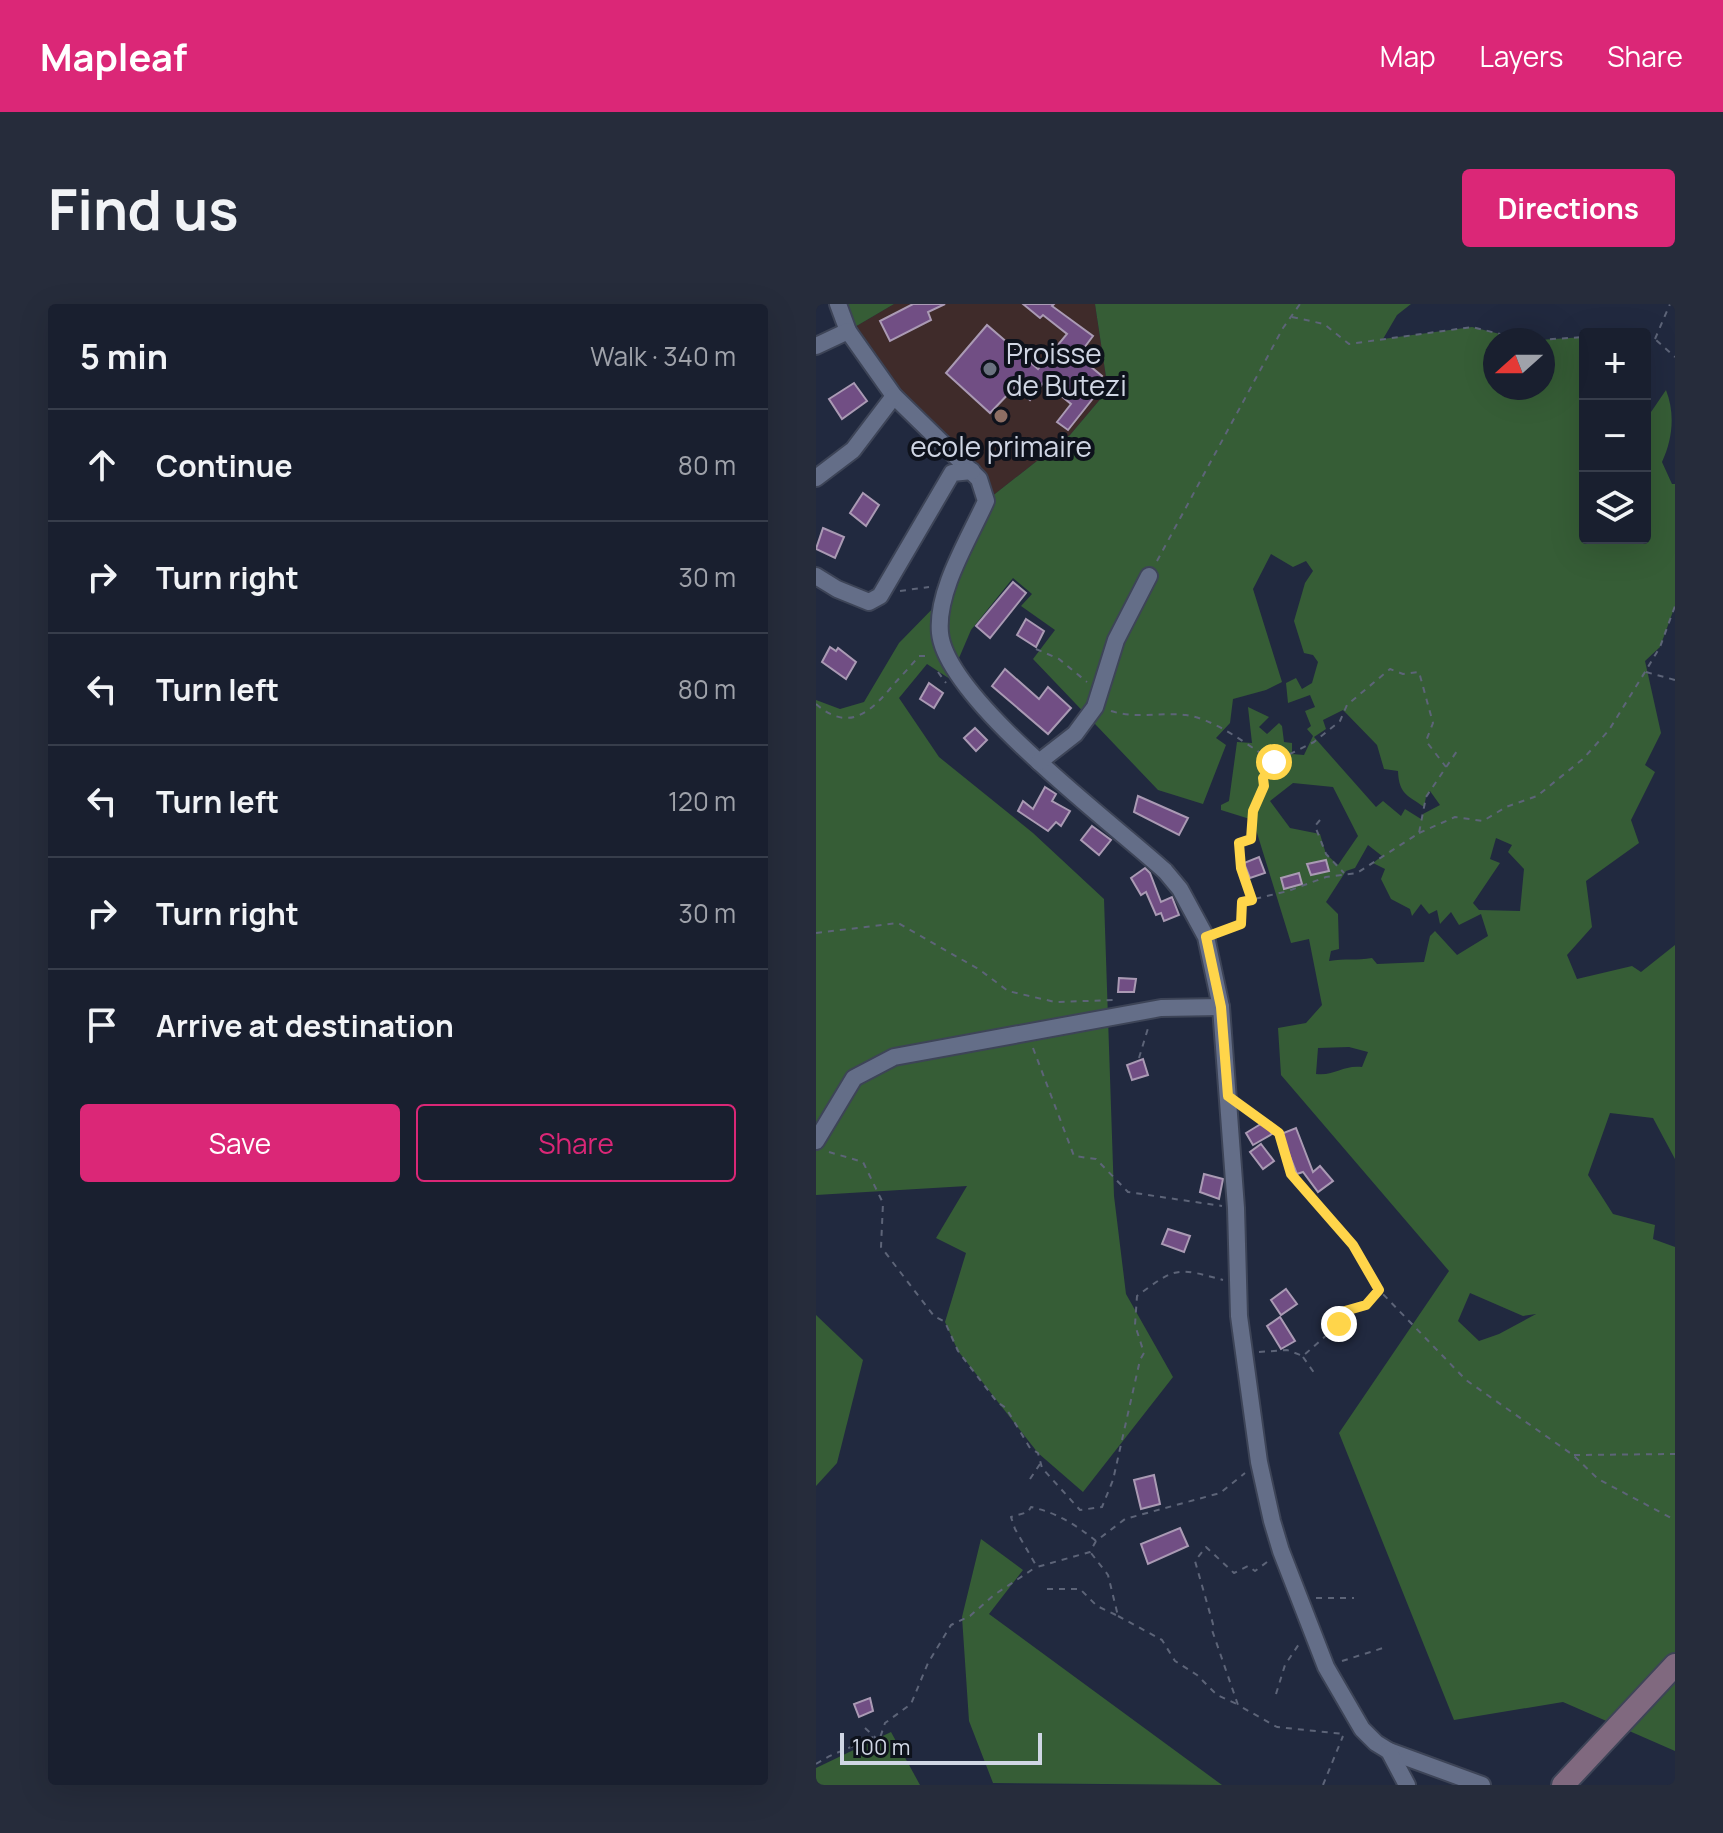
<!DOCTYPE html>
<html lang="en">
<head>
<meta charset="utf-8">
<style>
	body { margin:0; font-family:Manrope,sans-serif; background:#262c3b; color:#f1f3f6 }
	.controls { position:absolute; right:24px; top:24px; display:grid; overflow:hidden; border-radius:8px; box-shadow:0 8px 32px #0002 }
	.controls button { width:72px; height:72px; display:grid; place-items:center; padding:0; border:0; border-bottom:2px solid #373d4b; background:#191f2f; color:#f1f3f6; font:40px sans-serif }
	.compass { position:absolute; left:667px; top:24px; width:72px; height:72px; border-radius:50%; background:#191f2f; box-shadow:0 8px 32px #0002; rotate:249deg }
	.scale { position:absolute; left:24px; bottom:20px; width:202px; box-sizing:border-box; padding-left:8px; border:4px solid #d0d6e4; border-top:0; font-size:22px; line-height:28px; white-space:nowrap; color:#d0d6e4; -webkit-text-stroke:6px #0e121c; paint-order:stroke }
	.stop { position:absolute; width:24px; height:24px; margin:-18px; border:6px solid #ffd54a; border-radius:50%; background:#fff }
	.stop.end { background:#ffd54a; border-color:#fff; box-shadow:0 2px 8px #0008 }
	.list { margin:0; padding:0; list-style:none }
	h2 { display:flex; justify-content:space-between; align-items:center; height:104px; margin:0; padding:0 32px; font-size:34px }
	h2 small { font-size:26px; font-weight:400; color:#9fa2aa }
	.list li { display:grid; grid-template-columns:52px 1fr auto; gap:24px; align-items:center; box-sizing:border-box; height:112px; padding:0 32px; border-top:2px solid #373d4b }
	.list b { display:block; font-size:30px; white-space:nowrap }
	.list em { font-size:26px; font-style:normal; color:#9fa2aa }
	.actions { display:flex; gap:16px; padding:24px 32px }
	.actions a { flex:1; padding:18px 0; border:2px solid #db2777; border-radius:8px; text-align:center; font-size:28px; color:#db2777 }
	.actions .main { background:#db2777; color:#fff }
	.icon { flex:none; width:44px; height:44px; fill:none; stroke:currentColor; stroke-width:2; stroke-linecap:round; stroke-linejoin:round }
	.map { position:relative; flex:none; width:859px; height:1481px; overflow:hidden; border-radius:8px }
	header { display:flex; align-items:center; gap:48px; box-sizing:border-box; height:112px; padding:0 40px; background:#db2777; color:#fff }
	header strong { font-size:38px }
	nav { display:flex; gap:44px; margin-inline-start:auto; font-size:28px }
	.intro { display:flex; align-items:center; justify-content:space-between; box-sizing:border-box; height:192px; padding:0 48px }
	h1 { margin:0; font-size:56px }
	.button { padding:20px 36px; border-radius:8px; background:#db2777; color:#fff; font-size:28px; font-weight:700 }
	main { display:flex; gap:48px; padding:0 48px }
	aside { flex:1; background:#191f2f; border-radius:8px; box-shadow:0 8px 32px #0002 }
	.map>svg:first-child { display:block }
	.education { fill:#3f2b2a }
	.green { fill:#365d36; fill-rule:evenodd }
	.building { fill:#714e84; stroke:#aa9ab4; stroke-width:2 }
	.lines { fill:none; stroke-linecap:round; stroke-linejoin:round }
	.street-casing { stroke:#3d4457; stroke-width:20 }
	.secondary-casing { stroke:#3d4457; stroke-width:26 }
	.path { stroke:#5d6478; stroke-width:2; stroke-dasharray:6 6; stroke-linecap:butt }
	.street { stroke:#646e88; stroke-width:16 }
	.secondary { stroke:#80697f; stroke-width:22 }
	.route { stroke:#ffd54a; stroke-width:10 }
	.worship-dot { fill:#6b7280; stroke:#0e121c; stroke-width:3 }
	.education-dot { fill:#8d6e63; stroke:#0e121c; stroke-width:3 }
	.labels { text-anchor:middle; dominant-baseline:central; stroke-width:8; stroke-linejoin:round; paint-order:stroke }
	.poi-label { font-size:28px; fill:#d0d6e4; stroke:#0e121c; text-anchor:start }
</style>
</head>
<body>
<header>
<strong>Mapleaf</strong>
<nav><a>Map</a><a>Layers</a><a>Share</a></nav>
</header>
<div class="intro"><h1>Find us</h1><a class="button">Directions</a></div>
<main>
<aside>
<h2>5 min<small>Walk · 340 m</small></h2>
<ul class="list">
<li><svg class="icon" aria-label="ahead" viewBox="0 0 24 24"><path d="M12 20V5M6 11l6-6 6 6"/></svg><div><b>Continue</b></div><em>80 m</em></li>
<li><svg class="icon" aria-label="right" viewBox="0 0 24 24"><path d="M7 20v-9h11M14 6l5 5-5 5"/></svg><div><b>Turn right</b></div><em>30 m</em></li>
<li><svg class="icon" aria-label="left" viewBox="0 0 24 24"><path d="M17 20v-9H6M10 6l-5 5 5 5"/></svg><div><b>Turn left</b></div><em>80 m</em></li>
<li><svg class="icon" aria-label="left" viewBox="0 0 24 24"><path d="M17 20v-9H6M10 6l-5 5 5 5"/></svg><div><b>Turn left</b></div><em>120 m</em></li>
<li><svg class="icon" aria-label="right" viewBox="0 0 24 24"><path d="M7 20v-9h11M14 6l5 5-5 5"/></svg><div><b>Turn right</b></div><em>30 m</em></li>
<li><svg class="icon" aria-label="arrive" viewBox="0 0 24 24"><path d="M6 21V4h12l-3 4 3 4H6"/></svg><div><b>Arrive at destination</b></div></li>
</ul>
<div class="actions"><a class="main">Save</a><a>Share</a></div>
</aside>
<div class="map">
<svg width="859" height="1481" viewBox="0 0 859 1481">
	<rect width="100%" height="100%" fill="#21293f"/>
	<!-- education -->
	<polygon class="education" points="78,0 279,0 292,86 254,131 170,197 126,138 32,27"/>
	<!-- green -->
	<g class="green">
		<polygon points="22,0 78,0 32,27"/>
		<path d="M279,0H595L581,11L567,35L656,23L708,36H679V84H727V36H722L769,33V234H829V106L835,108L850,86C859,109 857,134 846,158L856,180H859V302L844,343L829,357L845,429L829,461L839,468L815,516L823,539L770,577L776,623L751,651L761,675L816,662L825,668L859,641V855L837,814L794,809L772,871L797,910L839,921L837,935L859,943V1447L747,1398L638,1416L523,1129L633,967L465,771L462,724L490,719L506,701L493,635L475,639L437,516L405,506V501L413,497L421,438L436,439L432,403L453,413L443,423L451,430L463,419L466,422L468,438L476,439V450L488,451L497,432L491,425L495,422L489,407L499,403L494,391L472,399L470,379L480,374L486,385L496,379L502,358L497,351L488,349L478,317L489,279L497,267L490,257L477,263L455,250L437,285L466,378L450,386L417,395L414,419L400,434L410,441L387,500L342,486L217,355L239,326L205,302L216,290L197,274L155,326L134,375L111,360L83,394L123,453L217,529L288,595L298,892L310,990L357,1073L267,1188L222,1149L142,1047L129,1018L150,949L120,934L151,882L0,891V396L24,405L48,398L83,339L126,295L170,197L254,131L292,86ZM527,406L561,441L568,465L582,467C583,491 592,491 608,503L610,493L614,487L624,501L607,510L605,515L589,505L585,512L567,497L560,503L498,433L510,425L507,416ZM477,479L517,483L542,532L522,561L510,550L504,530L474,524L454,497ZM680,534L696,541L692,548L708,565L704,607L663,606L657,599L684,559L674,555ZM552,541L566,552L557,559L569,565L565,575L575,595L594,605L596,612L605,600L613,610L621,606L624,620L635,608L643,621L665,610L672,632L641,651L619,627L614,632L608,658L561,660L556,654C541,657 529,654 513,657L515,647L523,645L522,610L510,598L530,567L539,564ZM533,743L552,748L546,763C526,761 520,772 500,770L502,744ZM654,989L707,1012L720,1010L683,1030L663,1037L642,1017Z"/>
		<polygon points="0,1011 47,1056 21,1159 0,1182"/>
		<polygon points="165,1235 207,1266 173,1310 406,1481 177,1479 153,1417 146,1313"/>
		<polygon points="75,1428 104,1481 0,1481 0,1464"/>
	</g>
	<!-- building -->
	<g class="building">
		<polygon points="97,0 129,0 112,8 115,16 74,37 64,17"/>
		<polygon points="207,0 238,0 236,2 277,32 262,52 286,72 281,79 286,83 252,126 241,118 255,100 228,78 214,96 199,83 174,109 130,69 171,21 222,65 251,30 227,11 224,14"/>
		<polygon points="38,79 51,97 26,115 13,95"/>
		<polygon points="47,189 63,201 50,222 34,209"/>
		<polygon points="7,224 28,233 19,254 0,245"/>
		<polygon points="197,278 210,289 174,334 160,322"/>
		<polygon points="210,315 228,327 220,343 201,331"/>
		<polygon points="14,343 20,347 22,344 40,358 30,375 6,358"/>
		<polygon points="189,365 223,395 232,383 255,404 232,430 176,382"/>
		<polygon points="113,379 127,389 118,404 104,395"/>
		<polygon points="159,424 171,436 160,447 148,434"/>
		<polygon points="229,483 240,490 236,497 254,507 245,522 240,518 232,527 202,507 207,497 217,505"/>
		<polygon points="322,492 372,514 363,531 318,508"/>
		<polygon points="276,522 295,536 283,551 265,536"/>
		<polygon points="443,553 449,569 434,574 428,559"/>
		<polygon points="510,556 513,567 495,571 491,560"/>
		<polygon points="329,564 334,569 345,598 356,593 363,611 348,617 345,609 340,611 330,588 325,591 315,574"/>
		<polygon points="483,569 486,580 468,585 465,574"/>
		<polygon points="303,674 320,675 318,688 302,688"/>
		<polygon points="327,755 332,771 316,776 311,761"/>
		<polygon points="448,818 456,830 437,841 430,829"/>
		<polygon points="480,824 497,868 504,862 517,877 502,888 487,868 481,870 465,830"/>
		<polygon points="445,840 458,857 447,865 434,848"/>
		<polygon points="388,870 407,875 403,895 384,888"/>
		<polygon points="352,925 374,932 368,948 346,940"/>
		<polygon points="470,985 481,1000 465,1011 455,996"/>
		<polygon points="464,1013 479,1037 465,1045 451,1022"/>
		<polygon points="338,1171 344,1200 325,1205 318,1176"/>
		<polygon points="364,1224 372,1242 332,1260 325,1240"/>
		<polygon points="54,1394 57,1407 43,1413 38,1400"/>
	</g>
	<g class="lines">
		<defs>
			<g id="street">
				<polyline points="22,0 32,27"/>
				<path d="M0,42L32,27L78,92L163,175L170,197C153,235 120,287 124,329C130,395 298,520 349,567L364,585L390,633L405,703L420,904L423,1012L443,1158L456,1217L465,1247L510,1363L546,1425L560,1439L573,1447L666,1481"/>
				<polyline points="0,174 37,146 78,92"/>
				<polyline points="0,272 21,285 53,298 64,292 136,169 156,167"/>
				<polyline points="223,458 259,430 279,403 300,336 333,272"/>
				<polyline points="0,837 38,774 78,753 345,704 405,703"/>
				<polyline points="573,1447 591,1481"/>
			</g>
			<polyline id="secondary" points="747,1481 859,1361"/>
		</defs>
		<!-- street casing -->
		<use href="#street" class="street-casing"/>
		<!-- secondary casing -->
		<use href="#secondary" class="secondary-casing"/>
		<!-- path -->
		<g class="path">
			<polyline points="476,13 508,20 533,40 656,23 708,36"/>
			<polyline points="815,30 818,30"/>
			<polyline points="829,33 839,35 859,53"/>
			<polyline points="839,35 854,0"/>
			<polyline points="722,36 769,33"/>
			<polyline points="341,257 467,24 484,0"/>
			<polyline points="84,287 113,283"/>
			<polyline points="220,345 243,355 271,378"/>
			<polyline points="122,368 130,379"/>
			<polyline points="830,368 859,376"/>
			<path d="M0,400C33,429 55,408 78,380C86,371 95,362 103,352H115"/>
			<path d="M295,407C320,415 345,408 370,411C396,415 422,434 443,448L448,482L437,507L435,535L423,539L425,564L435,595"/>
			<polyline points="447,473 458,458 498,438 524,417 531,401 574,365 587,370 603,368 617,419 610,437 630,463"/>
			<polyline points="504,516 499,522 510,550 528,569"/>
			<polyline points="603,529 639,513 667,517 690,503 721,492 767,455 793,426 829,368 844,343 859,302"/>
			<polyline points="402,628 425,620 426,598 472,587 510,573 541,569 603,529 610,493 641,447"/>
			<polyline points="0,629 82,619 164,666 192,687 239,698 300,696"/>
			<polyline points="217,744 258,852 280,855 312,888 406,902"/>
			<polyline points="323,754 333,721"/>
			<polyline points="427,802 463,829 475,870 537,941 563,986 650,1076 757,1151 782,1175 859,1216"/>
			<path d="M13,848L47,858L67,899L65,943L118,1012L129,1018L142,1047L181,1098L190,1104L214,1144L222,1149L226,1164L264,1206L286,1203L297,1176L324,1056L328,1049L319,1021L321,992C360,963 360,963 407,976"/>
			<polyline points="443,1048 471,1046 487,1052 523,1020 523,1012 529,1007 550,1001 562,987"/>
			<polyline points="487,1053 499,1070"/>
			<polyline points="758,1151 859,1150"/>
			<polyline points="214,1175 224,1160"/>
			<path d="M280,1237L274,1248L221,1263L199,1225L195,1213L212,1208L215,1203C241,1209 259,1220 280,1237L309,1215L404,1189L429,1169"/>
			<polyline points="451,1258 439,1267 432,1262 418,1269 390,1243 379,1257 397,1320 396,1326 422,1401 461,1423 528,1430"/>
			<polyline points="231,1285 264,1285 281,1302 302,1312 292,1271 275,1249"/>
			<polyline points="500,1294 538,1294"/>
			<polyline points="302,1312 346,1336 359,1357 381,1371 401,1391 421,1400"/>
			<polyline points="526,1357 567,1344"/>
			<polyline points="460,1390 469,1361 485,1337"/>
			<polyline points="49,1424 63,1437 69,1419 95,1400 112,1359 135,1321 154,1312 178,1291 220,1263"/>
			<path d="M0,1460C18,1448 38,1443 57,1433"/>
			<polyline points="507,1481 527,1432"/>
		</g>
		<!-- street -->
		<use href="#street" class="street"/>
		<!-- secondary -->
		<use href="#secondary" class="secondary"/>
	</g>
	<g class="lines">
		<!-- route -->
		<polyline class="route" points="458,458 447,474 448,482 437,507 435,535 423,539 425,564 436,596 426,598 425,620 390,633 405,703 412,792 463,829 475,870 537,941 563,986 550,1001 529,1007 523,1012 523,1020"/>
	</g>
	<!-- markers -->
	<circle class="worship-dot" cx="174" cy="65" r="8"/>
	<circle class="education-dot" cx="185" cy="112" r="8"/>
	<g class="labels">
		<!-- poi labels -->
		<g class="poi-label">
			<text x="190" y="49">Proisse<tspan x="190" dy="32">de Butezi</tspan></text>
			<text x="185" y="142" text-anchor="middle">ecole primaire</text>
		</g>
	</g>
</svg>
<div class="controls">
<button>+</button>
<button>−</button>
<button><svg class="icon" aria-label="layers" viewBox="0 0 24 24"><path d="M12 4l9 5-9 5-9-5zM3 14l9 5 9-5"/></svg></button>
</div>
<svg class="compass" viewBox="-18 -18 36 36"><path d="M0-13l5 13h-10z" fill="#e53935"/><path d="M0 13l5-13h-10z" fill="#9fa2aa"/></svg>
<div class="scale">100 m</div>
<div class="stop" style="left:458px;top:458px"></div>
<div class="stop end" style="left:523px;top:1020px"></div>
</div>
</main>
</body>
</html>
